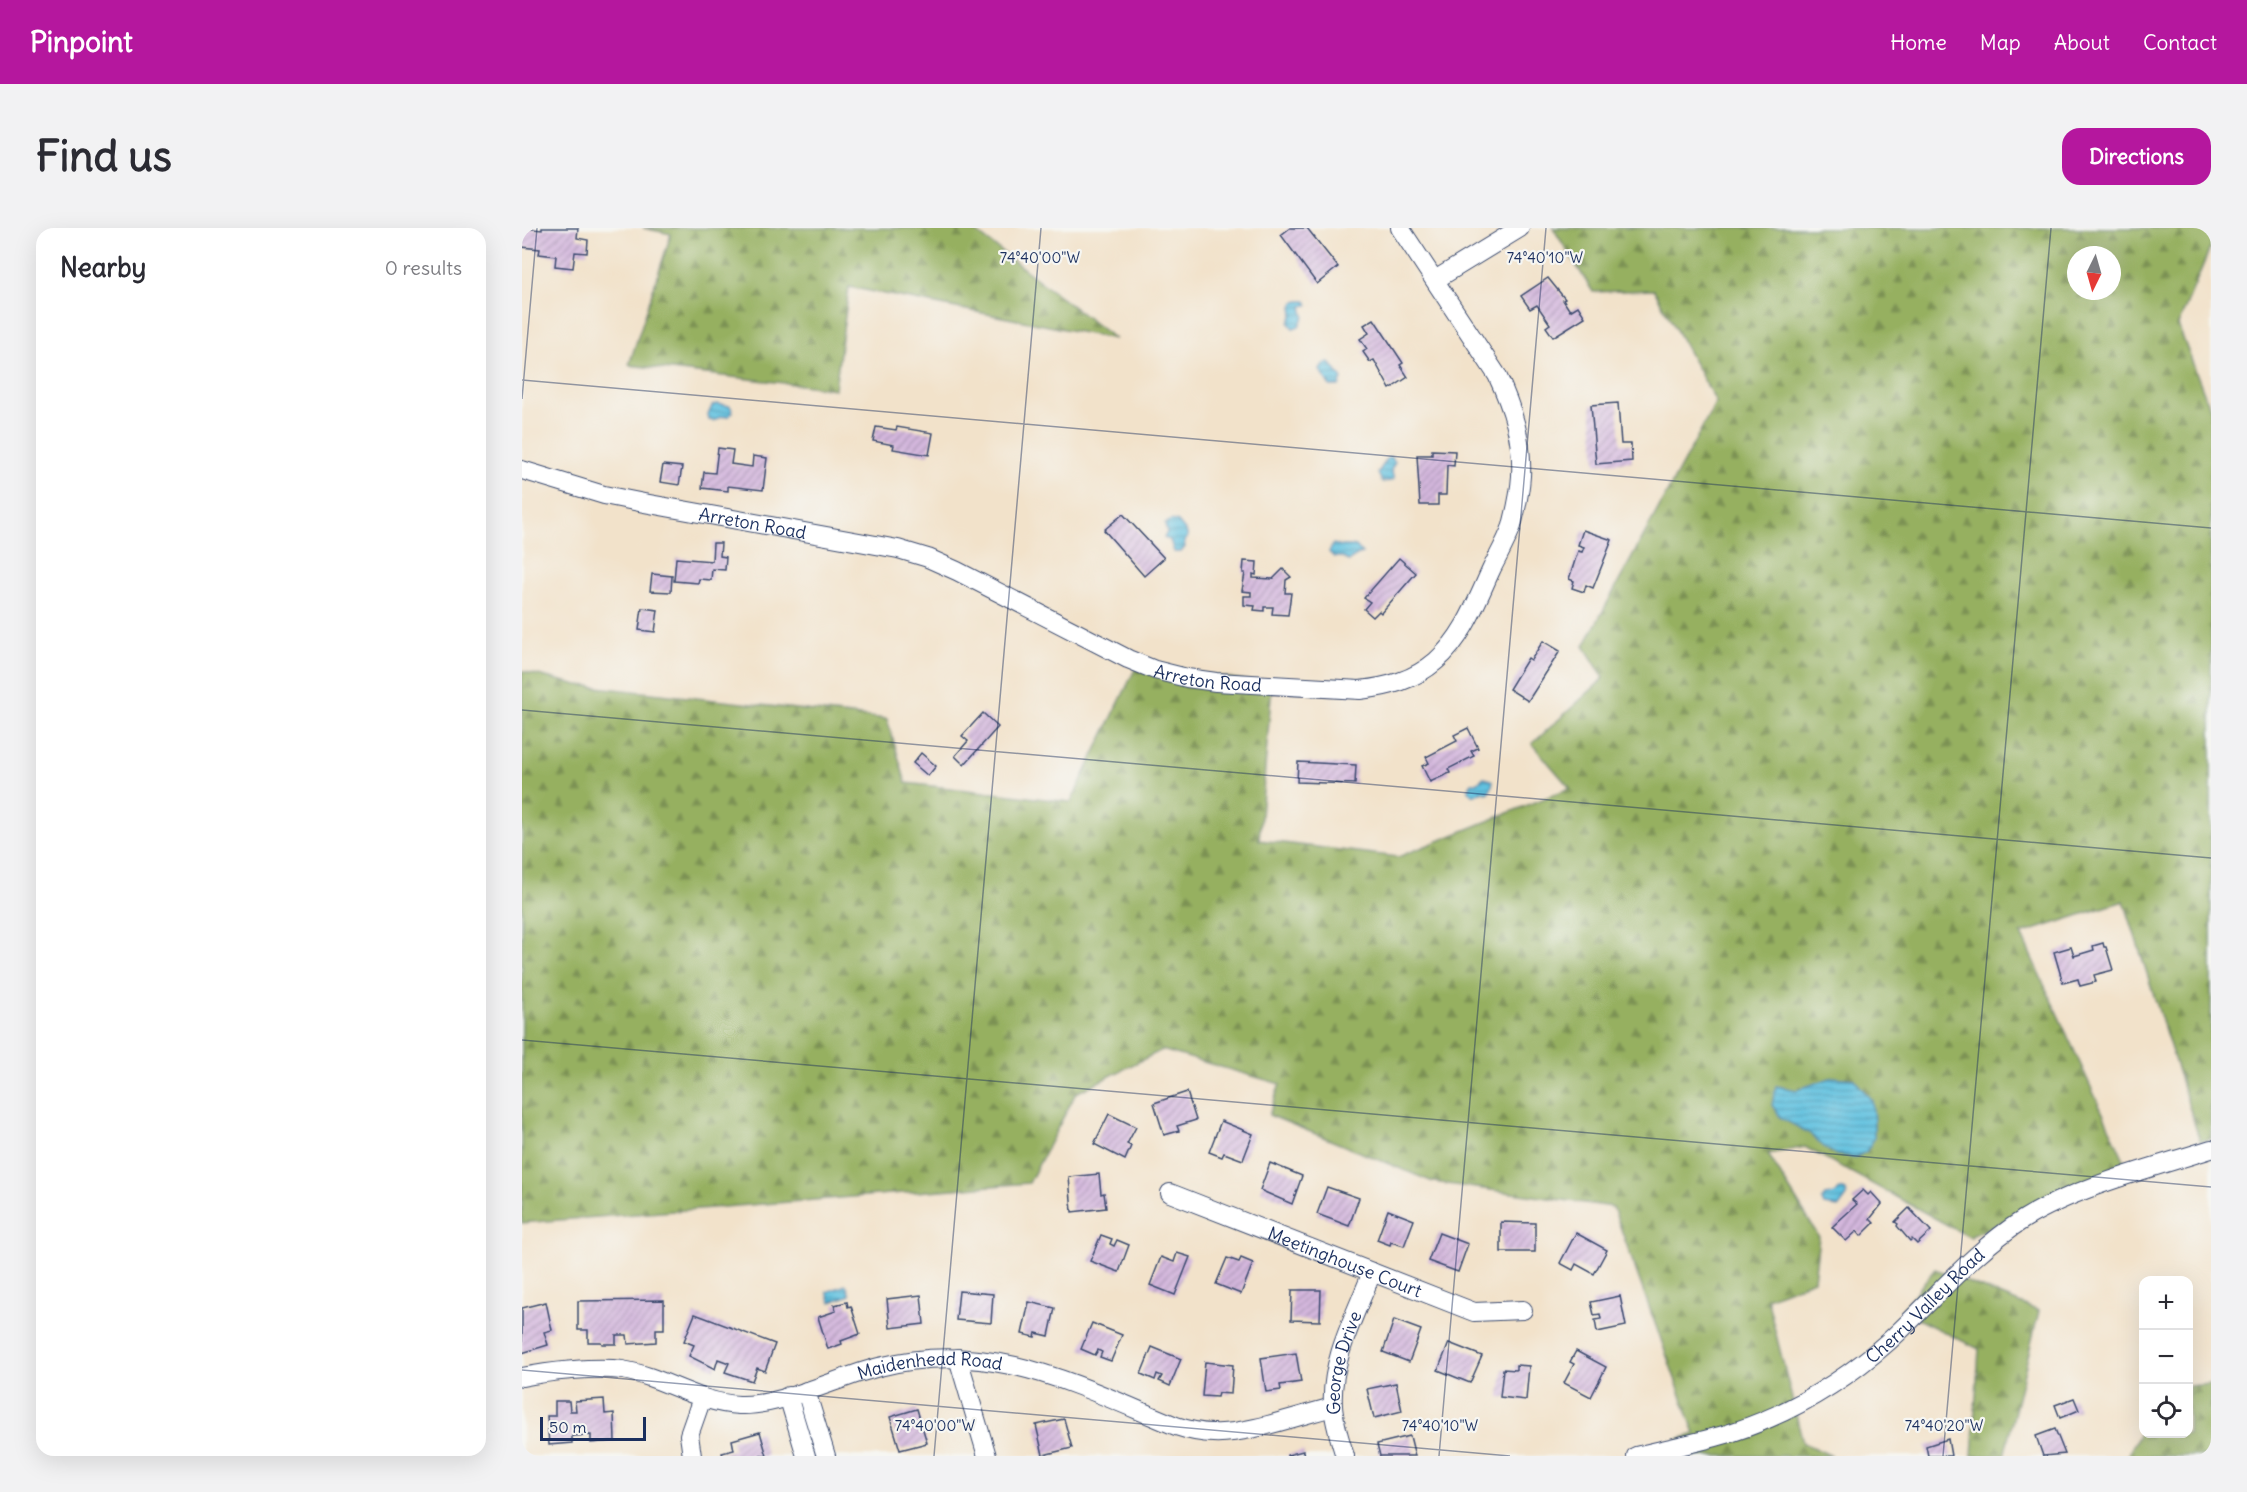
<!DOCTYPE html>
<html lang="en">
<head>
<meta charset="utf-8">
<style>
	body { margin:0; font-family:Delius,sans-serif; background:#f2f2f3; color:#2b2b33 }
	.controls { position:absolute; right:18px; bottom:18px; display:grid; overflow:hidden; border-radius:12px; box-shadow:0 6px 24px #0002 }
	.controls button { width:54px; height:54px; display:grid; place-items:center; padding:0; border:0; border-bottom:2px solid #e1e1e2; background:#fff; color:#2b2b33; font:30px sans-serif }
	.compass { position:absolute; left:1545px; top:18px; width:54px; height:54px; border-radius:50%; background:#fff; box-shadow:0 6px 24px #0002; rotate:185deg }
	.scale { position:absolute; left:18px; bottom:15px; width:106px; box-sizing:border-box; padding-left:6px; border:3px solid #1b2f5e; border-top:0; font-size:16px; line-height:21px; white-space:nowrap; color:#1b2f5e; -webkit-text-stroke:4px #f6f6f2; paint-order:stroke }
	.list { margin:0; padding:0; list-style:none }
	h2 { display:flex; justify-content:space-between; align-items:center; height:78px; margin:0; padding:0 24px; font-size:26px }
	h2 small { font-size:20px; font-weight:400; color:#7c7c81 }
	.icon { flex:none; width:33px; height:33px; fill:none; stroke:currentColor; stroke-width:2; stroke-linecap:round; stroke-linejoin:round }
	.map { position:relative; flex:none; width:1689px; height:1228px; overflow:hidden; border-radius:18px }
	header { display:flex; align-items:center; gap:36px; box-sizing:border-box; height:84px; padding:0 30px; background:#b5179e; color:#fff }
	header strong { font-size:28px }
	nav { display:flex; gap:33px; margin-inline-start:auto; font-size:21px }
	.intro { display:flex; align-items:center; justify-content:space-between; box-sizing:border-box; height:144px; padding:0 36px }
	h1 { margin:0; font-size:42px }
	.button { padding:15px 27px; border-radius:18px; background:#b5179e; color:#fff; font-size:21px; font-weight:700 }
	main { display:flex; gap:36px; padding:0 36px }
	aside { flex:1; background:#fff; border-radius:18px; box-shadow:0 6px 24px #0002 }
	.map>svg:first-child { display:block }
	.forest { fill:url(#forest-firs); stroke:#587060; stroke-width:1.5; fill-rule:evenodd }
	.water { fill:url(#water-rules); stroke:#3e789f; stroke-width:1.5 }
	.building { fill:url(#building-hatch) }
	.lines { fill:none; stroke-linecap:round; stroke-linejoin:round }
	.minor-casing { stroke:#3b4a6e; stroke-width:20 }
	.minor { stroke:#fff; stroke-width:18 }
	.ticks { fill:none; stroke:#1b2f5e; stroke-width:1.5; stroke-opacity:0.45 }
	.labels { text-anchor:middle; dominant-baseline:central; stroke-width:4.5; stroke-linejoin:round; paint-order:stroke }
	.street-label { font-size:18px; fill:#1b2f5e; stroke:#f6f6f2 }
	.ticks-label { font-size:15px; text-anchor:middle; fill:#1b2f5e; stroke:#f6f6f2; stroke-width:4.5; stroke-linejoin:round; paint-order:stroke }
</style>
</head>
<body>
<header>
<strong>Pinpoint</strong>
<nav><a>Home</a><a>Map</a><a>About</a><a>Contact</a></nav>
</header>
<div class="intro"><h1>Find us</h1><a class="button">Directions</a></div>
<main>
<aside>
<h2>Nearby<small>0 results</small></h2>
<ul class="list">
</ul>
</aside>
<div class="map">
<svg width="1689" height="1228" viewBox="0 0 1689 1228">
	<defs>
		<pattern id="forest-firs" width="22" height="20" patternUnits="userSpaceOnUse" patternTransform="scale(1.5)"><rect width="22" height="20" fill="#96b061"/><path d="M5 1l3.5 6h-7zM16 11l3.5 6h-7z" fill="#7a9053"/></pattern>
		<pattern id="water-rules" width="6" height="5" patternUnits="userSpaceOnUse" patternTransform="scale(1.5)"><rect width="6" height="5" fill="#62c2e0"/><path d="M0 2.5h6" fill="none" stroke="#509eb9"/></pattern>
		<pattern id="building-hatch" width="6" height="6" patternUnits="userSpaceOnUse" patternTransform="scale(1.5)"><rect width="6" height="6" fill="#d4b7dd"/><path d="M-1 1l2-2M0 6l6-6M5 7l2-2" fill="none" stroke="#ab95b6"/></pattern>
	</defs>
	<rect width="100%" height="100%" fill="#f6f6f2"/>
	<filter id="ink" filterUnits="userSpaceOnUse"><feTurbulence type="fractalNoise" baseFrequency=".0167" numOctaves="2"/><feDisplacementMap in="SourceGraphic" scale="12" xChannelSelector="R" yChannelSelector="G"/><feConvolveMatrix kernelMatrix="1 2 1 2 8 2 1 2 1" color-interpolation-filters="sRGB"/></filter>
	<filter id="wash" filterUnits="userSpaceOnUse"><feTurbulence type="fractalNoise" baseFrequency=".008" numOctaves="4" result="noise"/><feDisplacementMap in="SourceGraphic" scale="24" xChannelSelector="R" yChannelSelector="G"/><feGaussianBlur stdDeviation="1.35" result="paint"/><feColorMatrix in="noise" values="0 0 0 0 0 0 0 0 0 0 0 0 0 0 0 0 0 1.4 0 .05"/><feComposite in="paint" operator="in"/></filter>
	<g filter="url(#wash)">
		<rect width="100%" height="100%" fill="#f2e2ca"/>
		<!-- forest -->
		<g class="forest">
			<polygon points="121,0 449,0 593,111 327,59 313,161 107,137 149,6"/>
			<path d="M1031,0H1689V18L1656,97L1689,183V911L1678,913L1602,673L1499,706L1605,938L1449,1008V1010L1283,919L1246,926L1297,1009L1292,1052L1245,1070L1281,1215L1310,1228H1155L1154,1212L1173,1206L1091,979L911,954L747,887L758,856L640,822L554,865L507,955L0,995V443L56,457L365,491L384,555L549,574L616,435L750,457L737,612L876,629L1048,560L1010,516L1082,450L1062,418L1194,174L1132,62L1071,64ZM1554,27H1590V63H1554Z"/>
			<polygon points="1413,1041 1517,1083 1482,1228 1450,1228 1457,1121 1379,1083"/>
			<polygon points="1689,1156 1689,1228 1605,1228 1621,1200 1622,1206 1666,1206 1667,1158"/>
		</g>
		<!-- water -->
		<g class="water">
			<polygon points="779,73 784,73 786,77 780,78 782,88 777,98 771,100 767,95 771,86 770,78 773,74"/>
			<polygon points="805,135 809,136 820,151 817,158 808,158 798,142 802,136"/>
			<polygon points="194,176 208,178 211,184 207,188 198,189 192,193 187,192 186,187 190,178"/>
			<polygon points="866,229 869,229 873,234 869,242 872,251 868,253 860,254 856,245"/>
			<polygon points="649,292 656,294 665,305 665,310 662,314 663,319 659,324 652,324 648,312 642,310 645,304 643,296"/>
			<polygon points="811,316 819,318 834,318 840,325 826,333 821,329 812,329 807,324"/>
			<polygon points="962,549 971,553 969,561 965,565 960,563 953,567 950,567 946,561 950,555 955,555"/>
			<polygon points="1311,849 1332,851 1350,873 1352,893 1352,911 1344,924 1334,929 1314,927 1301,918 1287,905 1259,890 1250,877 1254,858 1274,862"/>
			<polygon points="1319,961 1324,963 1325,968 1317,979 1302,977 1300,972 1303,968 1313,966"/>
			<polygon points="324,1057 328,1067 309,1074 305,1064"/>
		</g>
		<g id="blocks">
			<!-- building -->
			<g class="building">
				<polygon points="2,0 20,2 20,0 56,0 55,10 66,12 65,25 53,24 51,40 33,38 34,28 17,26 18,21 0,19"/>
				<polygon points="768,0 785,0 816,39 795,56 759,7"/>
				<polygon points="1026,50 1043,71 1041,72 1048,83 1056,78 1063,89 1031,109 1024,99 1028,96 1015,77 1008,81 999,68"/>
				<polygon points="852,91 881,135 878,137 886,149 868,161 852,132 848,134 841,124 845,121 838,111 847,105 842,97"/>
				<polygon points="1096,175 1099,216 1109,216 1110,233 1074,236 1069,177"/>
				<polygon points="354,199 374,202 375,199 411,205 407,227 371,221 372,217 351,213"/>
				<polygon points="196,220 211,222 209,236 230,239 231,228 245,230 241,262 206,258 206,263 180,260 182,244 193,245"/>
				<polygon points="910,222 933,223 932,238 925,237 924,267 916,267 916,277 898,277 895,227 910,227"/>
				<polygon points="141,237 160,239 157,257 138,254"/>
				<polygon points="601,286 642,330 622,348 582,302"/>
				<polygon points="1061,302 1090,312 1071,360 1064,357 1062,364 1050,360 1052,353 1047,351 1056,323 1060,324 1062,319 1056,317"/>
				<polygon points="191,315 199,315 198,328 204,329 203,342 190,341 189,352 177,351 176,355 152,353 154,330 190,333"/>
				<polygon points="877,330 894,345 859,385 857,383 851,389 842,381 848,374 842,370"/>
				<polygon points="722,333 735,334 734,347 731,346 731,350 751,351 761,341 769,349 764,352 763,365 769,365 766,387 750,386 751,379 742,379 742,383 732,382 733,378 722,377 722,368 729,368 729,364 720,363 723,345 721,345"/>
				<polygon points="130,346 150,348 149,364 128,363"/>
				<polygon points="120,380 136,382 133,404 117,402"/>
				<polygon points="1021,413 1038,423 1006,473 987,461 1006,430 1009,432"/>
				<polygon points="461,485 476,499 442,537 433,528 446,513 440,508"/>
				<polygon points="946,500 956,520 949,523 952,528 926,541 928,545 908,554 900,538 907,535 904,529 935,513 932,507"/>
				<polygon points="399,525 414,538 406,548 391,535"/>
				<polygon points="776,534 834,537 833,556 775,554"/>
				<polygon points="1581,715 1582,719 1584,719 1591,742 1572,747 1574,754 1558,758 1556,751 1541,755 1532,724 1549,719 1552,728 1572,722 1571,718"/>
				<polygon points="665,864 674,892 655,898 657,903 642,907 632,875"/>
				<polygon points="587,886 614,899 605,916 609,918 603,932 572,916"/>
				<polygon points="699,893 731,906 721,932 702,925 700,929 687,924"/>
				<polygon points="748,935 780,948 770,976 738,962"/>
				<polygon points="577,946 579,966 582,965 584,980 550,984 547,949"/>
				<polygon points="805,959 837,970 827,998 795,986"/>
				<polygon points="1341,962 1346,967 1349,964 1360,976 1348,991 1352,995 1339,1008 1335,1003 1324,1013 1310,999 1335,976 1330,972"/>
				<polygon points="1387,980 1409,1003 1395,1016 1390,1011 1388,1013 1375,998 1376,996 1373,994"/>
				<polygon points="866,982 892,992 882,1018 869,1014 868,1017 855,1012"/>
				<polygon points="979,994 1013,995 1013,1024 979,1024"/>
				<polygon points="917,1005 946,1016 936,1044 906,1033"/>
				<polygon points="1054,1005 1085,1022 1072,1046 1054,1036 1051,1042 1038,1035"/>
				<polygon points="579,1007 590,1011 588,1016 592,1018 595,1012 607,1017 597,1044 568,1033"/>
				<polygon points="655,1025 668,1029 653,1067 628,1057 639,1029 652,1034"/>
				<polygon points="705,1030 717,1034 719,1030 731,1035 719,1066 694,1056"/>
				<polygon points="770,1062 799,1062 798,1093 769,1092"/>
				<polygon points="437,1063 471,1066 469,1095 434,1092"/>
				<polygon points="399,1067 402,1096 368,1100 365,1071"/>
				<polygon points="1098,1068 1104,1098 1075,1104 1073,1092 1079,1091 1078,1086 1072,1087 1069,1074"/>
				<polygon points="142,1072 142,1101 134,1101 134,1114 106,1116 105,1107 94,1107 94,1116 80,1116 79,1114 66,1114 66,1102 56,1102 56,1073"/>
				<polygon points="24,1074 30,1102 22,1104 26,1117 0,1125 0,1080"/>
				<polygon points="325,1074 326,1079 329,1078 338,1106 319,1113 320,1116 306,1121 296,1089 314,1083 312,1077"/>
				<polygon points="507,1074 533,1080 527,1108 514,1105 513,1109 500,1106"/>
				<polygon points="173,1086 253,1116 243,1143 235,1140 230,1153 203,1144 207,1135 196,1131 193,1141 167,1128 172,1117 162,1113"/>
				<polygon points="872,1092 899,1102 887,1134 861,1124"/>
				<polygon points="570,1095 600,1107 589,1133 578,1129 580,1124 576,1122 573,1127 559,1121"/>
				<polygon points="927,1115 960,1128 948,1155 916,1142"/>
				<polygon points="630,1119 659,1131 648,1158 637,1153 640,1148 635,1146 633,1152 619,1146"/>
				<polygon points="1054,1123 1084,1139 1069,1169 1042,1155 1052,1136 1048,1134"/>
				<polygon points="774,1125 779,1154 758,1157 759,1162 744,1164 739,1130"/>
				<polygon points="683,1134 711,1137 709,1166 696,1165 695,1169 680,1168"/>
				<polygon points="994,1137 1007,1138 1004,1172 978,1169 981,1141 994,1142"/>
				<polygon points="874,1155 880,1183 852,1190 845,1161"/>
				<polygon points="1552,1170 1557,1182 1538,1190 1533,1177"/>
				<polygon points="82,1171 83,1186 92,1185 93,1213 69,1215 69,1207 50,1208 50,1215 27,1217 25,1188 33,1188 33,1173 47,1173 48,1183 54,1183 53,1173"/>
				<polygon points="395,1181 405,1215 378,1222 368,1189"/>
				<polygon points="542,1191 550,1220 521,1227 514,1197"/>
				<polygon points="1533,1201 1543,1226 1521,1228 1514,1208"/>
				<polygon points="238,1204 245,1228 201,1228 200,1225 212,1222 210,1212"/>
				<polygon points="888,1208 893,1228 858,1228 855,1216"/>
				<polygon points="1426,1211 1429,1228 1406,1228 1404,1218"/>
				<polygon points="781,1223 782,1228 765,1228 765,1227"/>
			</g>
		</g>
	</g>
	<g filter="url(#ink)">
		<use href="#blocks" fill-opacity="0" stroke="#3b4a6e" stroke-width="1.5"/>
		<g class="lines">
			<defs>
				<g id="minor">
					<polyline points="913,52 998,0"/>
					<path id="s1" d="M0,242L82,267L122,275L376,321L406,330L435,343L606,431L633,442L665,450L694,454L838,462C866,459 892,452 914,433C942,409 955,372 970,340C977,326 985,312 990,298C994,282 998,265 999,248C1001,212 990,179 975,147L878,0"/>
					<path id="s2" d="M648,965L952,1084L1001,1082"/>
					<polyline points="436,1130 465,1228"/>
					<path id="s3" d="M0,1149C24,1144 75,1138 100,1142C140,1148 175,1175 217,1177C257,1179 317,1149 357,1139C468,1110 554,1157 654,1198C666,1202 678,1205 691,1205C723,1207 778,1187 811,1179"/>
					<polyline points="284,1163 304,1228"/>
					<polyline points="266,1168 284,1228"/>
					<polyline points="170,1228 167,1207 180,1170"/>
					<path id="s4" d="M823,1228C818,1212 812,1195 811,1178C808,1132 834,1086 850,1044"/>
					<path id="s5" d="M1114,1228C1146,1220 1180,1214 1211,1204C1269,1185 1322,1153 1367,1113C1412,1072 1450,1024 1502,991C1554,959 1630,940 1689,921"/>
				</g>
			</defs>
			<!-- minor casing -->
			<use href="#minor" class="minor-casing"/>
			<!-- minor -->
			<use href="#minor" class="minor"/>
		</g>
	</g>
	<!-- ticks -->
	<path class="ticks" d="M0,152L1689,300M0,171L15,0M0,482L1689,630M0,812L1689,959M0,1142L988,1228M412,1228L519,0M917,1228L1024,0M1421,1228L1529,0"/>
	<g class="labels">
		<!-- street labels -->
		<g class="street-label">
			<text stroke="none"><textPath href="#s1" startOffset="237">Arreton Road</textPath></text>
			<text stroke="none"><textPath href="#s1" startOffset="723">Arreton Road</textPath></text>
			<text stroke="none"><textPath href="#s2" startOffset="188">Meetinghouse Court</textPath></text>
			<text stroke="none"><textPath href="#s5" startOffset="332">Cherry Valley Road</textPath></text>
			<text stroke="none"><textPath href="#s4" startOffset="96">George Drive</textPath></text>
			<text stroke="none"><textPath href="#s3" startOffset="420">Maidenhead Road</textPath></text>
		</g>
	</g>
	<g class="ticks-label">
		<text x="518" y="35">74°40'00"W</text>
		<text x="1023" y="35">74°40'10"W</text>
		<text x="413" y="1203">74°40'00"W</text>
		<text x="918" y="1203">74°40'10"W</text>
		<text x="1422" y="1203">74°40'20"W</text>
	</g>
</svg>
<div class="controls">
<button>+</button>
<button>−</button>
<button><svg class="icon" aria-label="locate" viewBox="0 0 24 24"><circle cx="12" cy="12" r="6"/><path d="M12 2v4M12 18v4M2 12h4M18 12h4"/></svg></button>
</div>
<svg class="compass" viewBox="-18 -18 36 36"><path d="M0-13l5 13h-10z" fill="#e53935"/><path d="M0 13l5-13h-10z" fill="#7c7c81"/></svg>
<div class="scale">50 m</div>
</div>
</main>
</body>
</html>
